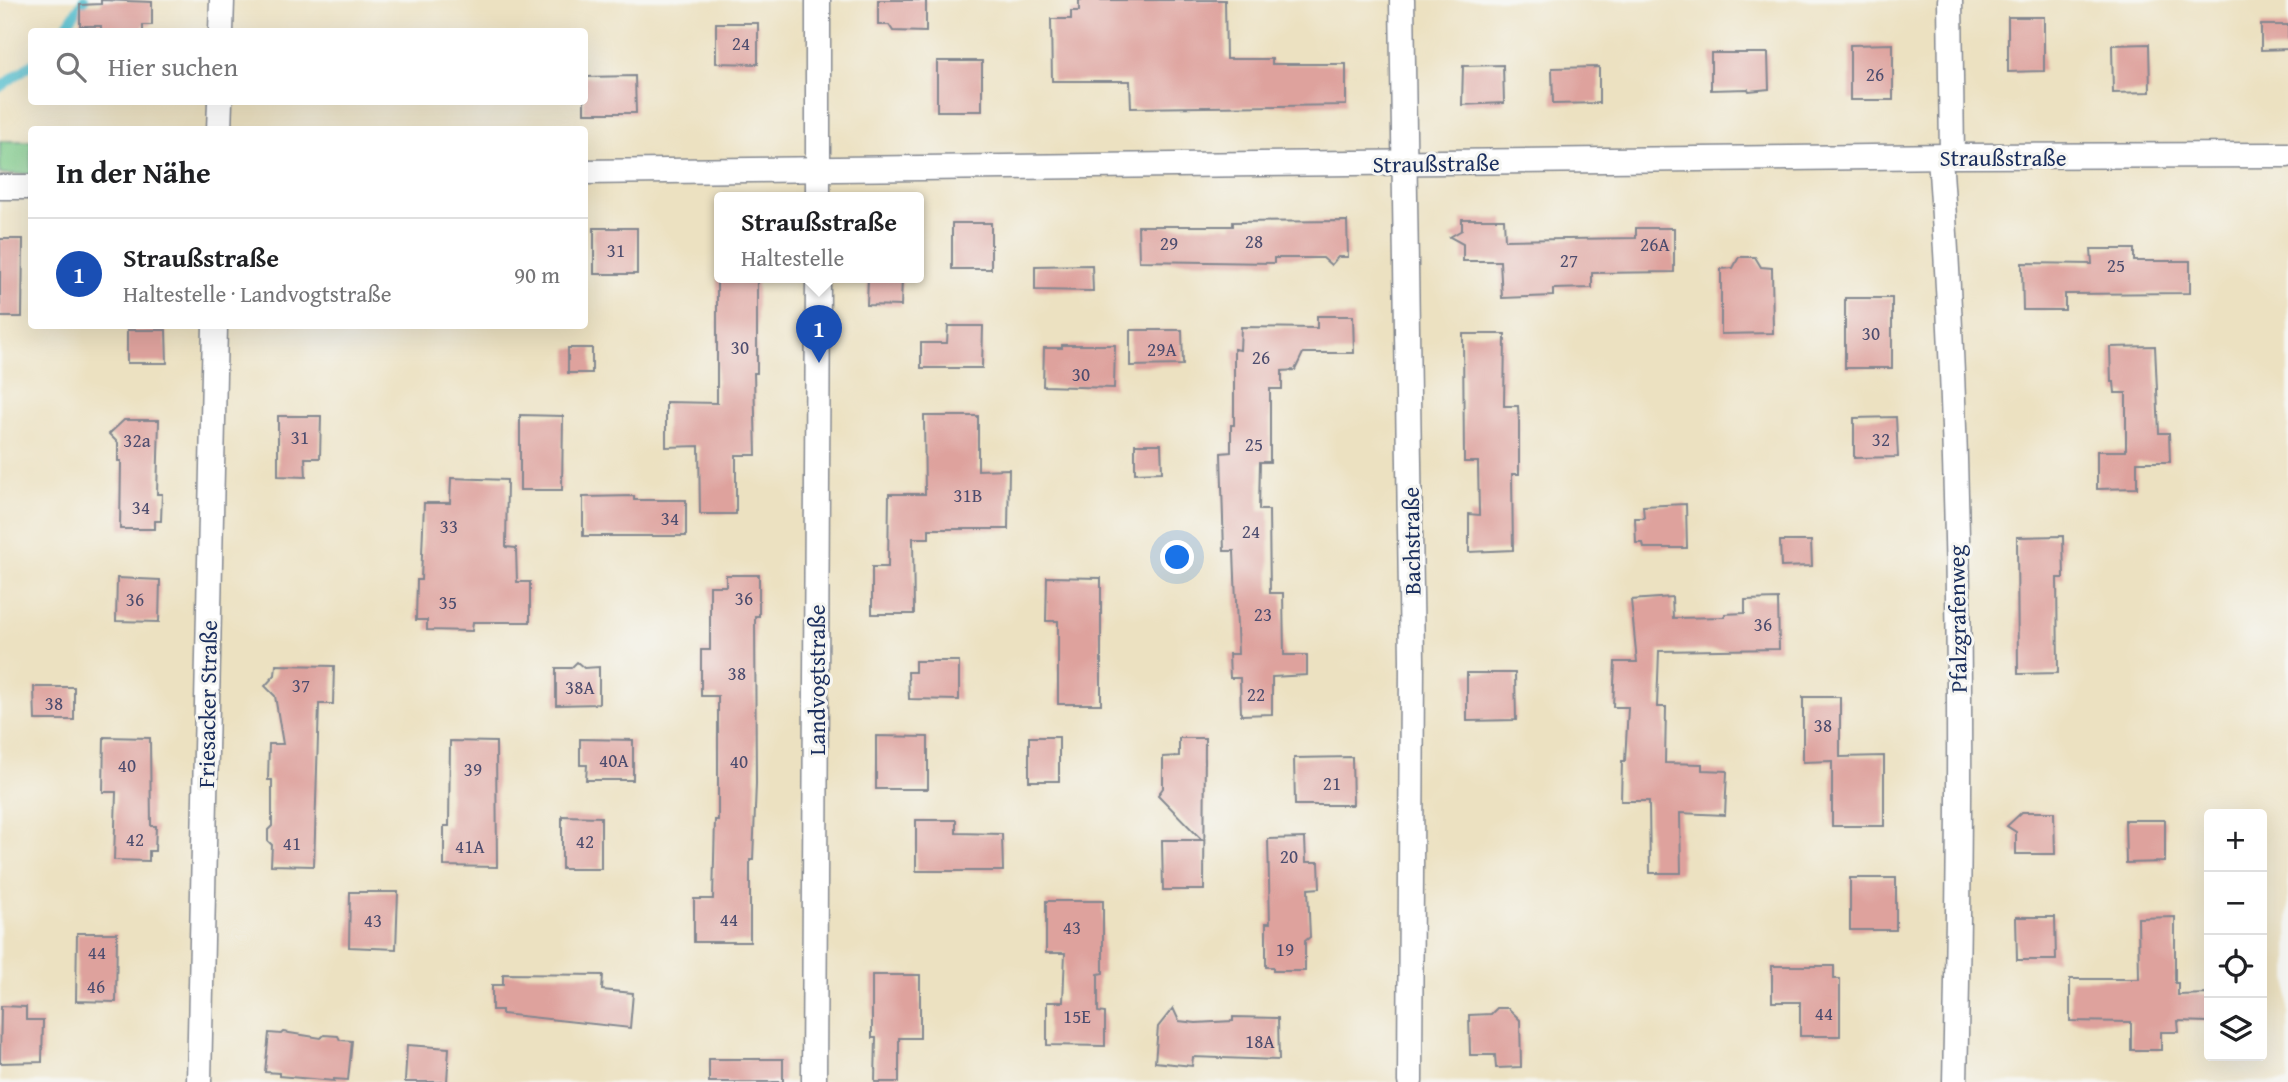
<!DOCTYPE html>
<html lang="de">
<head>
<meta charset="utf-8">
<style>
	body { margin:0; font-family:"Gentium Book Plus",serif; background:#f2f2f2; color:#202124 }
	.controls { position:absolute; right:21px; bottom:21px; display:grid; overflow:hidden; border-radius:7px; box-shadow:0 7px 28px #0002 }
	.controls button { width:63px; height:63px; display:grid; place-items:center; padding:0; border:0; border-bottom:2px solid #e0e0e0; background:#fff; color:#202124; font:35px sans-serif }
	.you { position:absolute; left:1178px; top:558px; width:24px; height:24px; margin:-18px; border:5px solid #fff; border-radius:50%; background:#1a73e8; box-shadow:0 0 0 10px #1a73e833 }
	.badge { display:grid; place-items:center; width:46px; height:46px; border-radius:50%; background:#2563eb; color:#fff; font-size:23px; font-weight:700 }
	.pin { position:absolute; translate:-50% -58px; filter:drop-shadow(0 2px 4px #0008) }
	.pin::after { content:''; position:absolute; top:37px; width:24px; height:21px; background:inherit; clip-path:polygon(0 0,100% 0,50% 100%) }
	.popup { position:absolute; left:714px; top:192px; width:210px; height:91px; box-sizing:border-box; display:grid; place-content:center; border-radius:7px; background:#fff; filter:drop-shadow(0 2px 5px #0005); font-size:23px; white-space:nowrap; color:#757577 }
	.popup b { font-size:26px; color:#202124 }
	.popup::after { content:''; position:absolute; left:50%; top:100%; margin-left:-14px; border:14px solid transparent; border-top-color:#fff }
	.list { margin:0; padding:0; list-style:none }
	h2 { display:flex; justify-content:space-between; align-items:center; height:91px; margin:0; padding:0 28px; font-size:30px }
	h2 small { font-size:23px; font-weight:400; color:#757577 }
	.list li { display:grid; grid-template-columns:46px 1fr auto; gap:21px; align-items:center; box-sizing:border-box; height:112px; padding:0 28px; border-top:2px solid #e0e0e0 }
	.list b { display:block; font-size:26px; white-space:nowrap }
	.list p { margin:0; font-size:23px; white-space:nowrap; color:#757577 }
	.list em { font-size:23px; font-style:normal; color:#757577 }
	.icon { flex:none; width:38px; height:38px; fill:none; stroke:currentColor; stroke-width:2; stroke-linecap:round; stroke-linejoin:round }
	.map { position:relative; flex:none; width:2288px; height:1082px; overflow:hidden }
	.search { position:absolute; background:#fff; box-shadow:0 7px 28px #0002; left:28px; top:28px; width:560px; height:77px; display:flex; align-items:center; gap:18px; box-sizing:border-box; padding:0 24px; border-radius:7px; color:#757577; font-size:26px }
	.panel { position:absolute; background:#fff; box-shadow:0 7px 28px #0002; left:28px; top:126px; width:560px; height:203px; border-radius:7px }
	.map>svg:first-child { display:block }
	.green { fill:#7ecb89; stroke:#4c7d74; stroke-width:2 }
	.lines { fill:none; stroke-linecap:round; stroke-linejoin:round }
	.stream { stroke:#53bece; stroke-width:10 }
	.building { fill:#dea29d }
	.minor-casing { stroke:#848890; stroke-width:27 }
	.minor { stroke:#fff; stroke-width:24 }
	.labels { text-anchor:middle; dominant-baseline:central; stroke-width:6; stroke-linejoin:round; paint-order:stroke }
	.number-label { font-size:19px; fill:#4c4c6e }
	.street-label { font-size:23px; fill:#1b2f5e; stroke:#f6f6f2 }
</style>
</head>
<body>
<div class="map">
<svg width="2288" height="1082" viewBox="0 0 2288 1082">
	<rect width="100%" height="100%" fill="#f6f6f2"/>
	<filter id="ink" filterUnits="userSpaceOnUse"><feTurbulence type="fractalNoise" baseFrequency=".0143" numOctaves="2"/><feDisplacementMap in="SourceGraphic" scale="14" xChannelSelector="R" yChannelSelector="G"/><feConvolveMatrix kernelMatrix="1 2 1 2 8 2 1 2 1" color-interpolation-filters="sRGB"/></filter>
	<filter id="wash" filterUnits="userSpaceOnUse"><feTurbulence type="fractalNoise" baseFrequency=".00686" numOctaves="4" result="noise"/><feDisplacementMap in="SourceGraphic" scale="28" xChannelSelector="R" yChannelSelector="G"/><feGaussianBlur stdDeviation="1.57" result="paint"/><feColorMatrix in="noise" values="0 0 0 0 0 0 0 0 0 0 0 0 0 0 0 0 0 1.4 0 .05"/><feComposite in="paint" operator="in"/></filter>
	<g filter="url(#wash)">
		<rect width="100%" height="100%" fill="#ece1c1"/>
		<!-- green -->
		<rect class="green" x="0" y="141" width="31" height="33"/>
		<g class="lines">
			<!-- stream -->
			<g class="stream">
				<polyline points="62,32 84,0"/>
				<polyline points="0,87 32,64"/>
			</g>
		</g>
		<g id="blocks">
			<!-- building -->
			<g class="building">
				<polygon points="101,0 152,2 152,25 143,25 143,32 101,32 101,26 80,26 80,5 101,4"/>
				<polygon points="878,0 926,0 926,32 893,31 889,25 878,25"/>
				<polygon points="1079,0 1225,0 1226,59 1272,59 1272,64 1346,64 1346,105 1131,108 1130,81 1052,81 1051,19 1071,19 1071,11 1079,11"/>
				<polygon points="2008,17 2044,17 2044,71 2008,72"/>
				<polygon points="716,23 758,23 758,64 716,63"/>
				<polygon points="2261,25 2288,25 2288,49 2261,50"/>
				<polygon points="1893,44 1893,100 1850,100 1850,45"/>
				<polygon points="2149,44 2150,92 2113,93 2112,45"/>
				<polygon points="1711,53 1768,53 1769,89 1749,91 1748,89 1711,90"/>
				<rect x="937" y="61" width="45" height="50"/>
				<polygon points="1503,65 1504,103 1462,105 1463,66"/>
				<polygon points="1599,67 1599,103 1553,104 1552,68"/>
				<polygon points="635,76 636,113 584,113 584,77"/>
				<polygon points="1462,219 1504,219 1505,240 1636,238 1636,228 1674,228 1674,272 1592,273 1592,288 1553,289 1553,296 1502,298 1500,261 1463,261 1463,244 1450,237 1462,230"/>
				<polygon points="1347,221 1348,257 1338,257 1331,265 1323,258 1274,258 1274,263 1139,261 1138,226 1233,226 1233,222"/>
				<rect x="952" y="223" width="39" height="46"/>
				<rect x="594" y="228" width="43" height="46"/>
				<polygon points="0,239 23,239 22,317 0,317"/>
				<polygon points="2091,249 2134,249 2134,261 2190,261 2190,293 2065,294 2065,310 2023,310 2022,263 2092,264"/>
				<polygon points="1739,257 1755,257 1761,267 1772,268 1773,333 1721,334 1721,269 1733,268"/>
				<polygon points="1092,265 1093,291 1035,290 1035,266"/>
				<polygon points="717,277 757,277 757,373 754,373 756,455 736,455 736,514 700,514 699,446 666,447 666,402 717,403"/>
				<polygon points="868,277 902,277 901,306 867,305"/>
				<rect x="1845" y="298" width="47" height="70"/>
				<polygon points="1317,316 1353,316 1354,353 1303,353 1295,370 1282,371 1282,389 1270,389 1270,462 1260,462 1259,510 1269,510 1270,593 1283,593 1284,655 1307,655 1307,675 1272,677 1272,714 1241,715 1240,678 1230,678 1229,654 1238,654 1234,551 1224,551 1221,453 1231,452 1231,425 1234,425 1234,349 1240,350 1241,327 1317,328"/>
				<polygon points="948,326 983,326 982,368 921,368 921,343 947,343"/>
				<polygon points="127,330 166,330 167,363 127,363"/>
				<polygon points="1130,330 1182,330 1183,365 1130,366"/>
				<polygon points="1463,334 1505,334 1504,406 1518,406 1519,421 1519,474 1512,474 1513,550 1469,552 1469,514 1479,515 1478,462 1464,462"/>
				<polygon points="1062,345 1115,345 1114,388 1043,386 1044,348 1062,348"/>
				<polygon points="2155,346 2159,433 2169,433 2170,462 2137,462 2137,488 2097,489 2097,451 2126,451 2126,393 2115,393 2114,382 2111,382 2110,347"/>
				<rect x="568" y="348" width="24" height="25"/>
				<polygon points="520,415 563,416 562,490 520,490"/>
				<polygon points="278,416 321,416 320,458 305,458 306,477 278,476"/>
				<polygon points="924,416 978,416 978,470 1009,469 1008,529 929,529 929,538 913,538 914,614 872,614 872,567 888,567 889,494 925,494"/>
				<polygon points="1896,417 1898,457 1854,458 1854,418"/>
				<polygon points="124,420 159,420 157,494 162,494 161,521 155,521 155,529 120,529 121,461 118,461 118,443 109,434"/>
				<polygon points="1135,444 1161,444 1162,472 1135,473"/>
				<polygon points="451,478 507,480 506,547 516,548 517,582 530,582 530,622 473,622 472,631 427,630 427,620 416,620 417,580 421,580 424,503 450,503"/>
				<polygon points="634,496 634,500 686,500 686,536 583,536 583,497"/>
				<polygon points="1686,504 1687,548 1644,548 1643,543 1636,543 1635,518 1644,518 1643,506"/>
				<polygon points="2063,536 2064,578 2057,578 2058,673 2018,674 2017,537"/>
				<polygon points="1780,541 1811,541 1812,566 1781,567"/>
				<polygon points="726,575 759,575 759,616 755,616 756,783 753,860 750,860 750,942 694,942 694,899 713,899 715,820 718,820 718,696 701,696 701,650 710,650 710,586 726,586"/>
				<polygon points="1047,577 1101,578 1101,704 1058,704 1058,621 1046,621"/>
				<polygon points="117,578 160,580 159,622 116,621"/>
				<polygon points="1672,597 1673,618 1725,617 1725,614 1745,613 1745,600 1778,599 1779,649 1659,651 1657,707 1666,707 1665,763 1702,764 1702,770 1727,771 1725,815 1680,813 1681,873 1650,873 1649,801 1621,801 1622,761 1625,761 1628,707 1613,707 1615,662 1637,662 1631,600"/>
				<polygon points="915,661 959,661 959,700 909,699 908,672 915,672"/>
				<polygon points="577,662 584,668 599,667 599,704 556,705 556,668 571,668"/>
				<polygon points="276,665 334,666 333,704 319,704 314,866 271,865 272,845 268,841 268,830 272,826 272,780 268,780 269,744 283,744 275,696 265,686 275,675"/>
				<polygon points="1467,673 1515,673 1516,720 1467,721"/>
				<polygon points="34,687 74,687 74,720 35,720"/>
				<polygon points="1803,697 1840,697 1840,757 1884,756 1884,826 1832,826 1832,761 1803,762"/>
				<polygon points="876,736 928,737 928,789 876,789"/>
				<polygon points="104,737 150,738 151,826 156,826 155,851 149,851 149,861 114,860 116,792 103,792"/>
				<rect x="1029" y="737" width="30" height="44"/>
				<polygon points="1179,738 1205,738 1204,890 1163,890 1162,840 1202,840 1158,795 1163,788 1163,757 1179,756"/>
				<polygon points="580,739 633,740 633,780 586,780 587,765 580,765"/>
				<polygon points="450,741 496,742 497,867 444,866 444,826 449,826"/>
				<polygon points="1352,757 1353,805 1295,805 1294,758"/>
				<polygon points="2022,812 2054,812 2055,854 2016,854 2016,832 2007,826"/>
				<polygon points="562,816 601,817 601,869 562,869"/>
				<polygon points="916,820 956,820 956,833 1002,834 1003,871 916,871"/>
				<polygon points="2125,820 2165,820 2165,862 2126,863"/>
				<polygon points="1305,838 1306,862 1319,862 1320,888 1308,889 1310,937 1305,941 1305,971 1273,971 1273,967 1266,967 1266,923 1270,923 1268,839"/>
				<rect x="1850" y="878" width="46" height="52"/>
				<polygon points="350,892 398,892 396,949 349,947"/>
				<polygon points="1046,901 1103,901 1103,973 1098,974 1098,1012 1105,1013 1105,1046 1047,1045 1047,1002 1063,1002 1065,953 1046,953"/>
				<polygon points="2016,917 2055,917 2056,960 2017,960"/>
				<polygon points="2175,917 2175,983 2178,983 2178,995 2209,994 2209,1022 2178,1021 2179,1032 2161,1032 2161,1050 2131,1050 2131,1022 2070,1021 2070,979 2139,979 2138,918"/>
				<polygon points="77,933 117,933 116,1002 76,1001"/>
				<polygon points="1772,966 1834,966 1834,979 1840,979 1840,1036 1800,1036 1800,1002 1772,1002"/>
				<polygon points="503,974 603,975 602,990 633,993 630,1028 512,1015 502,1014 502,1010 492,1010 492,985 503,985"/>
				<polygon points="872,975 920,975 920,1038 899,1038 899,1082 875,1082 876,1038 872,1038"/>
				<polygon points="1,1006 26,1007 26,1020 43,1020 42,1062 0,1063"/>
				<polygon points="1173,1008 1179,1021 1196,1023 1233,1021 1233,1017 1278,1018 1279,1060 1193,1057 1192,1066 1155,1062 1158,1027"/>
				<polygon points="1497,1008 1508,1008 1520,1020 1521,1067 1496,1068 1495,1055 1470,1055 1469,1015 1491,1014"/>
				<polygon points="283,1032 321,1038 324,1035 338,1036 340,1040 352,1041 348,1080 334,1079 334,1081 279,1076 279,1073 265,1072 269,1033 281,1034"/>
				<polygon points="407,1045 449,1048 447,1082 405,1082"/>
				<rect x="709" y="1059" width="74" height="23"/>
			</g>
		</g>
	</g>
	<g filter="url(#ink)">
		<use href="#blocks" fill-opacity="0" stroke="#848890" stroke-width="2"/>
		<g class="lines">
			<defs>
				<g id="minor">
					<polyline points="818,0 818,197"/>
					<polyline points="1402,0 1412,660 1410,1082"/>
					<polyline points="1950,0 1952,156"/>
					<polyline points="221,32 222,0"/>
					<polyline points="219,130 220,102"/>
					<path d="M1940,157C1962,464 1962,774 1955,1082"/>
					<polyline points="584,172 1952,156 2288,155"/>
					<polyline points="0,187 32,187"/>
					<polyline points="199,1082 215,326"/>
					<polyline points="814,1082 818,277"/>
				</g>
			</defs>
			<!-- minor casing -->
			<use href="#minor" class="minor-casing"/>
			<!-- minor -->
			<use href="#minor" class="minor"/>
		</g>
	</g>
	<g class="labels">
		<!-- number labels -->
		<g class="number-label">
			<text x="741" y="43">24</text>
			<text x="1875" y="74">26</text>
			<text x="1254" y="241">28</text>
			<text x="1169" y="243">29</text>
			<text x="1655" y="244">26A</text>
			<text x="616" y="250">31</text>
			<text x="1569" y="260">27</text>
			<text x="2116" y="265">25</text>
			<text x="1871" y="333">30</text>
			<text x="740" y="347">30</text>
			<text x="1162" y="349">29A</text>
			<text x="1261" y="357">26</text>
			<text x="1081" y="374">30</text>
			<text x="300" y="437">31</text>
			<text x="1881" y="439">32</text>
			<text x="137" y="440">32a</text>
			<text x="1254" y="444">25</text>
			<text x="968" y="495">31B</text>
			<text x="141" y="507">34</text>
			<text x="670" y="518">34</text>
			<text x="449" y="526">33</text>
			<text x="1251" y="531">24</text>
			<text x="744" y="598">36</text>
			<text x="135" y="599">36</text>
			<text x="448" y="602">35</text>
			<text x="1263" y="614">23</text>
			<text x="1763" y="624">36</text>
			<text x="737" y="673">38</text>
			<text x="301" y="685">37</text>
			<text x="580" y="687">38A</text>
			<text x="1256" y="694">22</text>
			<text x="54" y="703">38</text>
			<text x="1823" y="725">38</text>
			<text x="614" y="760">40A</text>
			<text x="739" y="761">40</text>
			<text x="127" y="765">40</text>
			<text x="473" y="769">39</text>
			<text x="1332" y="783">21</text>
			<text x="135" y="839">42</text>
			<text x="585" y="841">42</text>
			<text x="292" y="843">41</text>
			<text x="470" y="846">41A</text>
			<text x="1289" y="856">20</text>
			<text x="729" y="919">44</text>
			<text x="373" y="920">43</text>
			<text x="1072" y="927">43</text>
			<text x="1285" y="949">19</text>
			<text x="97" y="952">44</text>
			<text x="96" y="986">46</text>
			<text x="1824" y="1013">44</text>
			<text x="1077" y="1016">15E</text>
			<text x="1260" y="1041">18A</text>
		</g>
		<!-- street labels -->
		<g class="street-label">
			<text x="2003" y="157">Straußstraße</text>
			<text transform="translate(1436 163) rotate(-1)">Straußstraße</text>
			<text transform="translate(1411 541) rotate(-91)">Bachstraße</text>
			<text transform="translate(1957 619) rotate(-91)">Pfalzgrafenweg</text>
			<text transform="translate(816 680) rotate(-90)">Landvogtstraße</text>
			<text transform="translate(207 704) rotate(-89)">Friesacker Straße</text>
		</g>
	</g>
</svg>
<div class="controls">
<button>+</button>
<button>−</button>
<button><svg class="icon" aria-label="locate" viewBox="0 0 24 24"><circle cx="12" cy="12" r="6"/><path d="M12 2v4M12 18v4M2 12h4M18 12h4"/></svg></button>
<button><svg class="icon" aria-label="layers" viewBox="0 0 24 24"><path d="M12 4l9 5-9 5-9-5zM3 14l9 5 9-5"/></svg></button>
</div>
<div class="you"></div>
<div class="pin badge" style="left:819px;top:363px;background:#1a4fb4">1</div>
<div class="popup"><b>Straußstraße</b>Haltestelle</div>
<div class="search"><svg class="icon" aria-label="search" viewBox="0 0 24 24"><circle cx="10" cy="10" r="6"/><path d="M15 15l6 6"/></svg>Hier suchen</div>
<section class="panel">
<h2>In der Nähe<small></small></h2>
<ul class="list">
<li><span class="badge" style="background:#1a4fb4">1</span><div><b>Straußstraße</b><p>Haltestelle · Landvogtstraße</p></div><em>90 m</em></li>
</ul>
</section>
</div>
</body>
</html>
